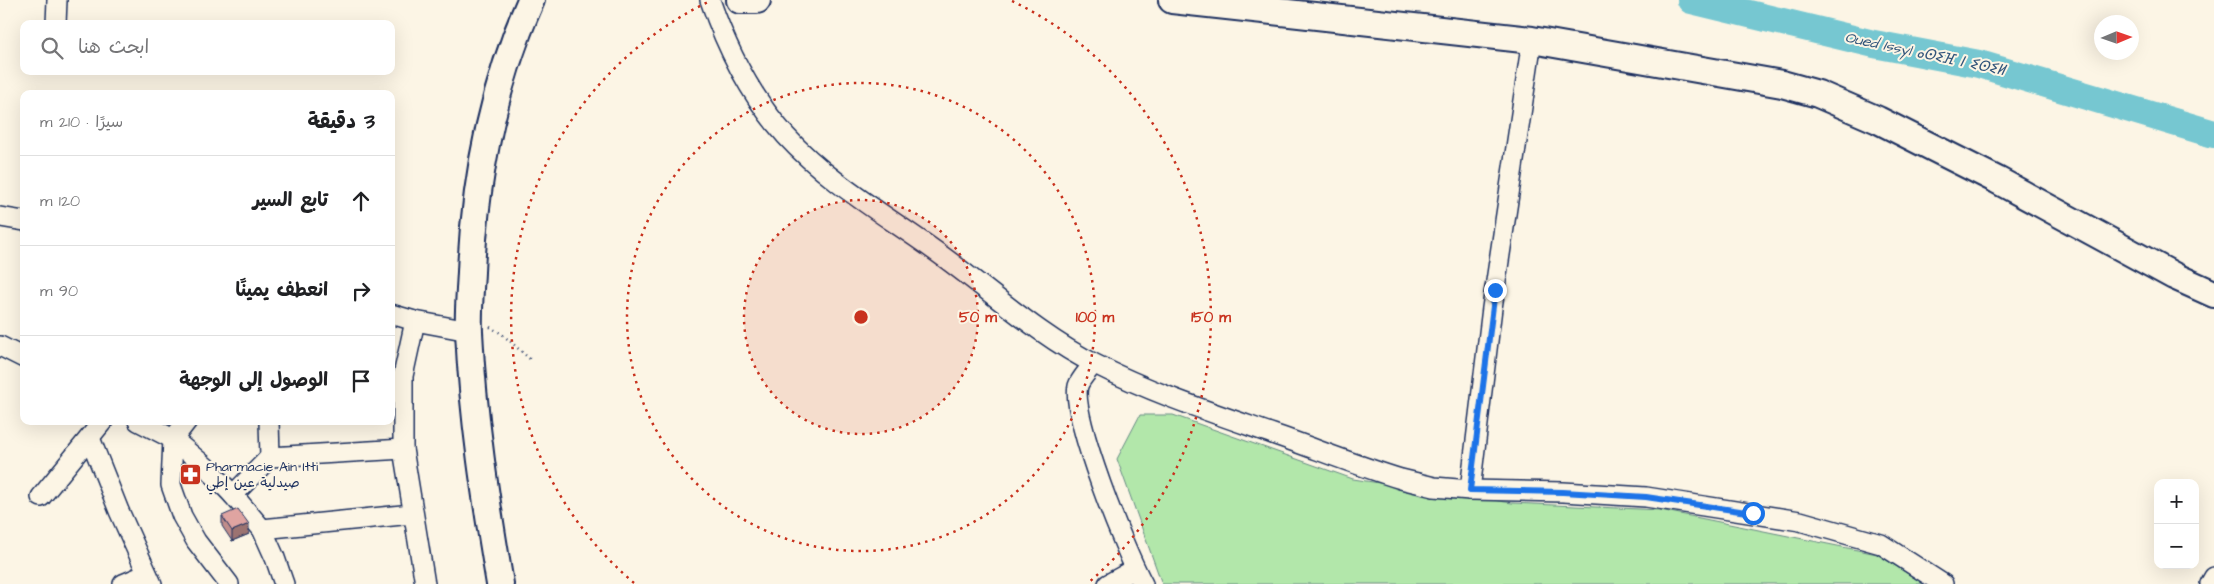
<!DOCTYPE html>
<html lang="ar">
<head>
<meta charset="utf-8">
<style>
	body { margin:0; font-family:"Architects Daughter","Playpen Sans Arabic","Noto Sans Tifinagh",sans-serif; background:#f6f6f6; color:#202124; direction:rtl }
	.controls { position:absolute; right:15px; bottom:15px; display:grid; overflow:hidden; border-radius:10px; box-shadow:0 5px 20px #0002 }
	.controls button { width:45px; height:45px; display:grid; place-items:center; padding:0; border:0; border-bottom:1px solid #e0e0e0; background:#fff; color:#202124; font:25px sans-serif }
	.compass { position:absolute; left:2094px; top:15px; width:45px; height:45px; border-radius:50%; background:#fff; box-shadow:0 5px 20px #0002; rotate:88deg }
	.stop { position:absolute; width:15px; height:15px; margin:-11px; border:4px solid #1a73e8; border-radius:50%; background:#fff }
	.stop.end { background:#1a73e8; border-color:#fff; box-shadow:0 1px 5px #0008 }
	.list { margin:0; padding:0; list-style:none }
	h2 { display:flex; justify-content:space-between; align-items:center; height:65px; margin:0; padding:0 20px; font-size:21px }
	h2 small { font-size:16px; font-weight:400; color:#757577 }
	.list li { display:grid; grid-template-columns:32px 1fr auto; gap:15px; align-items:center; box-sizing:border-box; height:90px; padding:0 20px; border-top:1px solid #e0e0e0 }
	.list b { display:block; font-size:19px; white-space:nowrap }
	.list em { font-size:16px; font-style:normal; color:#757577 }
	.icon { flex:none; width:28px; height:28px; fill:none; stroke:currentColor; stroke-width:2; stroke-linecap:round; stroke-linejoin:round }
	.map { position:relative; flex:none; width:2214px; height:584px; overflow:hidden; direction:ltr }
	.search { position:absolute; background:#fff; box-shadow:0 5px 20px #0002; left:20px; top:20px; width:375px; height:55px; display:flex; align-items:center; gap:12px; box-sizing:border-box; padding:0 18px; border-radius:10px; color:#757577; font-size:19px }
	.panel { position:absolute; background:#fff; box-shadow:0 5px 20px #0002; left:20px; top:90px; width:375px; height:335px; border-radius:10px; direction:rtl }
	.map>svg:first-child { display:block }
	.green { fill:#b2e7aa; stroke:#668b84 }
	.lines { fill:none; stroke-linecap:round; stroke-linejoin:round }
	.river { stroke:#76c7d1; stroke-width:28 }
	.street-casing { stroke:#1b2f5e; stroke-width:22 }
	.secondary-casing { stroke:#1b2f5e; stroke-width:30 }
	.path { stroke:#1b2f5e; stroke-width:2.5; stroke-dasharray:1 4; stroke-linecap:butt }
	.street { stroke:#fcf5e5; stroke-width:19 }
	.secondary { stroke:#fcf5e5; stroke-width:26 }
	.wall { fill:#c08d8a; stroke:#1b2f5e }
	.shaded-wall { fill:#9c7371; stroke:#1b2f5e }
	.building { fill:#dfa4a1; stroke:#1b2f5e }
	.route { stroke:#1a73e8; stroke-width:6 }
	.ring { fill:none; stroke:#c8321e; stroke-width:2.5; stroke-dasharray:2.5 5 }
	.labels { text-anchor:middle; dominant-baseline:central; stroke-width:4; stroke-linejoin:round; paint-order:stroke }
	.poi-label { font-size:14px; fill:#1b2f5e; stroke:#fcf5e5; text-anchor:start }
	.water-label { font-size:15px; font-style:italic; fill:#32557b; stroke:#fcf5e5 }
	.centre { fill:#c8321e; stroke:#fcf5e5; stroke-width:2.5 }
	.ring-label { font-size:15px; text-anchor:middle; font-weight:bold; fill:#c8321e; stroke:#fcf5e5; stroke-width:4; stroke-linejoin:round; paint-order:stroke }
</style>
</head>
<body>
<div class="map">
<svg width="2214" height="584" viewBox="0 0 2214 584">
	<rect width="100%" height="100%" fill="#fcf5e5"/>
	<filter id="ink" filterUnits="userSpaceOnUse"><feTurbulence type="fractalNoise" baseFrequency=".02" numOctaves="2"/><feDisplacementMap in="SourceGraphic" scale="10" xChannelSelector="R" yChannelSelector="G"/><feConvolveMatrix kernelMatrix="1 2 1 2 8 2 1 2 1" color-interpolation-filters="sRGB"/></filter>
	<g filter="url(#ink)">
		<!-- green -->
		<polygon class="green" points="1140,415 1173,415 1353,479 1512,503 1660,510 1877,554 1924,584 1162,584 1117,459"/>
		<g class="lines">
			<!-- river -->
			<polyline class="river" points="1691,0 1874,44 1979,64 2214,134"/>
			<defs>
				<g id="street">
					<path d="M710,0C727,49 751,97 786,136C827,181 882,213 931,248C984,285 1038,336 1095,364C1152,393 1213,413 1273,434C1316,449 1358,466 1401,479L1434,487L1470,490L1563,492L1646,497L1800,521L1881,544L1943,584"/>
					<polyline points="56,24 57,0"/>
					<polyline points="0,217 24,221"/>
					<polyline points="391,314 415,321 469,331"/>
					<polyline points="415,321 403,376 403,449 425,584"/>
					<polyline points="0,346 24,358"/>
					<path d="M1093,364C1089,370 1080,379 1078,386C1070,416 1126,553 1143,584"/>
					<polyline points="138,421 173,439 207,468 233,495 262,529 275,558 284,584"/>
					<polyline points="187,421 173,439 171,485 182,516 196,541 229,584"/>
					<polyline points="269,421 270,457"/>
					<polyline points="90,438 119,511 152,584"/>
					<polyline points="1470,490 1492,308 1532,40"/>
					<polyline points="233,495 270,457 403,449"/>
					<polyline points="41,497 103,421"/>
					<polyline points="262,529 412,514"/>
					<polyline points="123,584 147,574"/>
					<polyline points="1108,584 1135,569"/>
					<polyline points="2210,584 2214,577"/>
				</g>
				<g id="secondary">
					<polyline points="740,0 757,0"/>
					<polyline points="1172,0 1532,40 1782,84 1818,94 1878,120 1997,180 2174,276 2214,294"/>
					<path d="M500,584C486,501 473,417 469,332C468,312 470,292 471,272C475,178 493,86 531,0"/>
				</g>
			</defs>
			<!-- street casing -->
			<use href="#street" class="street-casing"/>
			<!-- secondary casing -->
			<use href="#secondary" class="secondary-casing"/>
			<!-- path -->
			<polyline class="path" points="490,327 502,334 532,361"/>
			<!-- street -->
			<use href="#street" class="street"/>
			<!-- secondary -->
			<use href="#secondary" class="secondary"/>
		</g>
		<!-- wall -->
		<polygon class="wall" points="222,516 249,534 232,541 222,526"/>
		<!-- shaded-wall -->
		<polygon class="shaded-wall" points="249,524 249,534 232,541 232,531"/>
		<!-- building -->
		<polygon class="building" points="238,509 249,524 232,531 222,516"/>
	</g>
	<g class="lines" filter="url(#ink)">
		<!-- route -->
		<polyline class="route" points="1495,290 1470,490 1563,492 1646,497 1753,513"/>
	</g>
	<!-- distance rings -->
	<circle cx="861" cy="317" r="117" fill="#c8321e" fill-opacity=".12"/>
	<g class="ring">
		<circle cx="861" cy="317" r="117"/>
		<circle cx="861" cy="317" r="234"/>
		<path d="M634 583A350 350 0 0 1 710 1M1012 1A350 350 0 0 1 1088 583"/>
	</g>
	<!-- icons -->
	<defs>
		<symbol id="pharmacy-square" viewBox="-11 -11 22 22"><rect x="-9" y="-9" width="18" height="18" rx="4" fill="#c8321e" stroke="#fcf5e5"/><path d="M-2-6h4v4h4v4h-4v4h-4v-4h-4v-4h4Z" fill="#fff"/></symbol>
	</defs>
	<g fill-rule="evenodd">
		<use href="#pharmacy-square" x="178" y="462" width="25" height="25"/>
	</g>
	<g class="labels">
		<!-- poi labels -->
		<g class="poi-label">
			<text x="206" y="467">Pharmacie Ain Itti<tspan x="206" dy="16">صيدلية عين إطي</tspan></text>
		</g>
		<!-- water labels -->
		<g class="water-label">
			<text transform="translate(1925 54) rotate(12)">Oued Issyl ⴰⵙⵉⴼ ⵏ ⵉⵙⵉⵍ</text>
		</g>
	</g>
	<circle cx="861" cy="317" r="8" class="centre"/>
	<g class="ring-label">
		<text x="978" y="322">50 m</text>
		<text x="1095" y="322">100 m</text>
		<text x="1211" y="322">150 m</text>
	</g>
</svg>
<div class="controls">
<button>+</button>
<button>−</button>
</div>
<svg class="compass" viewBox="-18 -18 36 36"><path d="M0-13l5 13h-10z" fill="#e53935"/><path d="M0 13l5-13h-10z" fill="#757577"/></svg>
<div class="stop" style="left:1753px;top:513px"></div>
<div class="stop end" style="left:1495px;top:290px"></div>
<div class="search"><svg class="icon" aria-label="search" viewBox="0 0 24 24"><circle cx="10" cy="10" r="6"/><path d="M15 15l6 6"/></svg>ابحث هنا</div>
<section class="panel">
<h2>3 دقيقة<small>سيرًا · 210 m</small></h2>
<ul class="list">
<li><svg class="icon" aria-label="ahead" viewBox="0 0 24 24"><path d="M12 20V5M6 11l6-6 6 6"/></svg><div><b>تابع السير</b></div><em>120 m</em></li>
<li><svg class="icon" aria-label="right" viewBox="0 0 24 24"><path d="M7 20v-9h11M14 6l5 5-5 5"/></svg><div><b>انعطف يمينًا</b></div><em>90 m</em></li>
<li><svg class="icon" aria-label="arrive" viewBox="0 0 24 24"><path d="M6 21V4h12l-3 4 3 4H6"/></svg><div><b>الوصول إلى الوجهة</b></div></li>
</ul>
</section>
</div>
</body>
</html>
